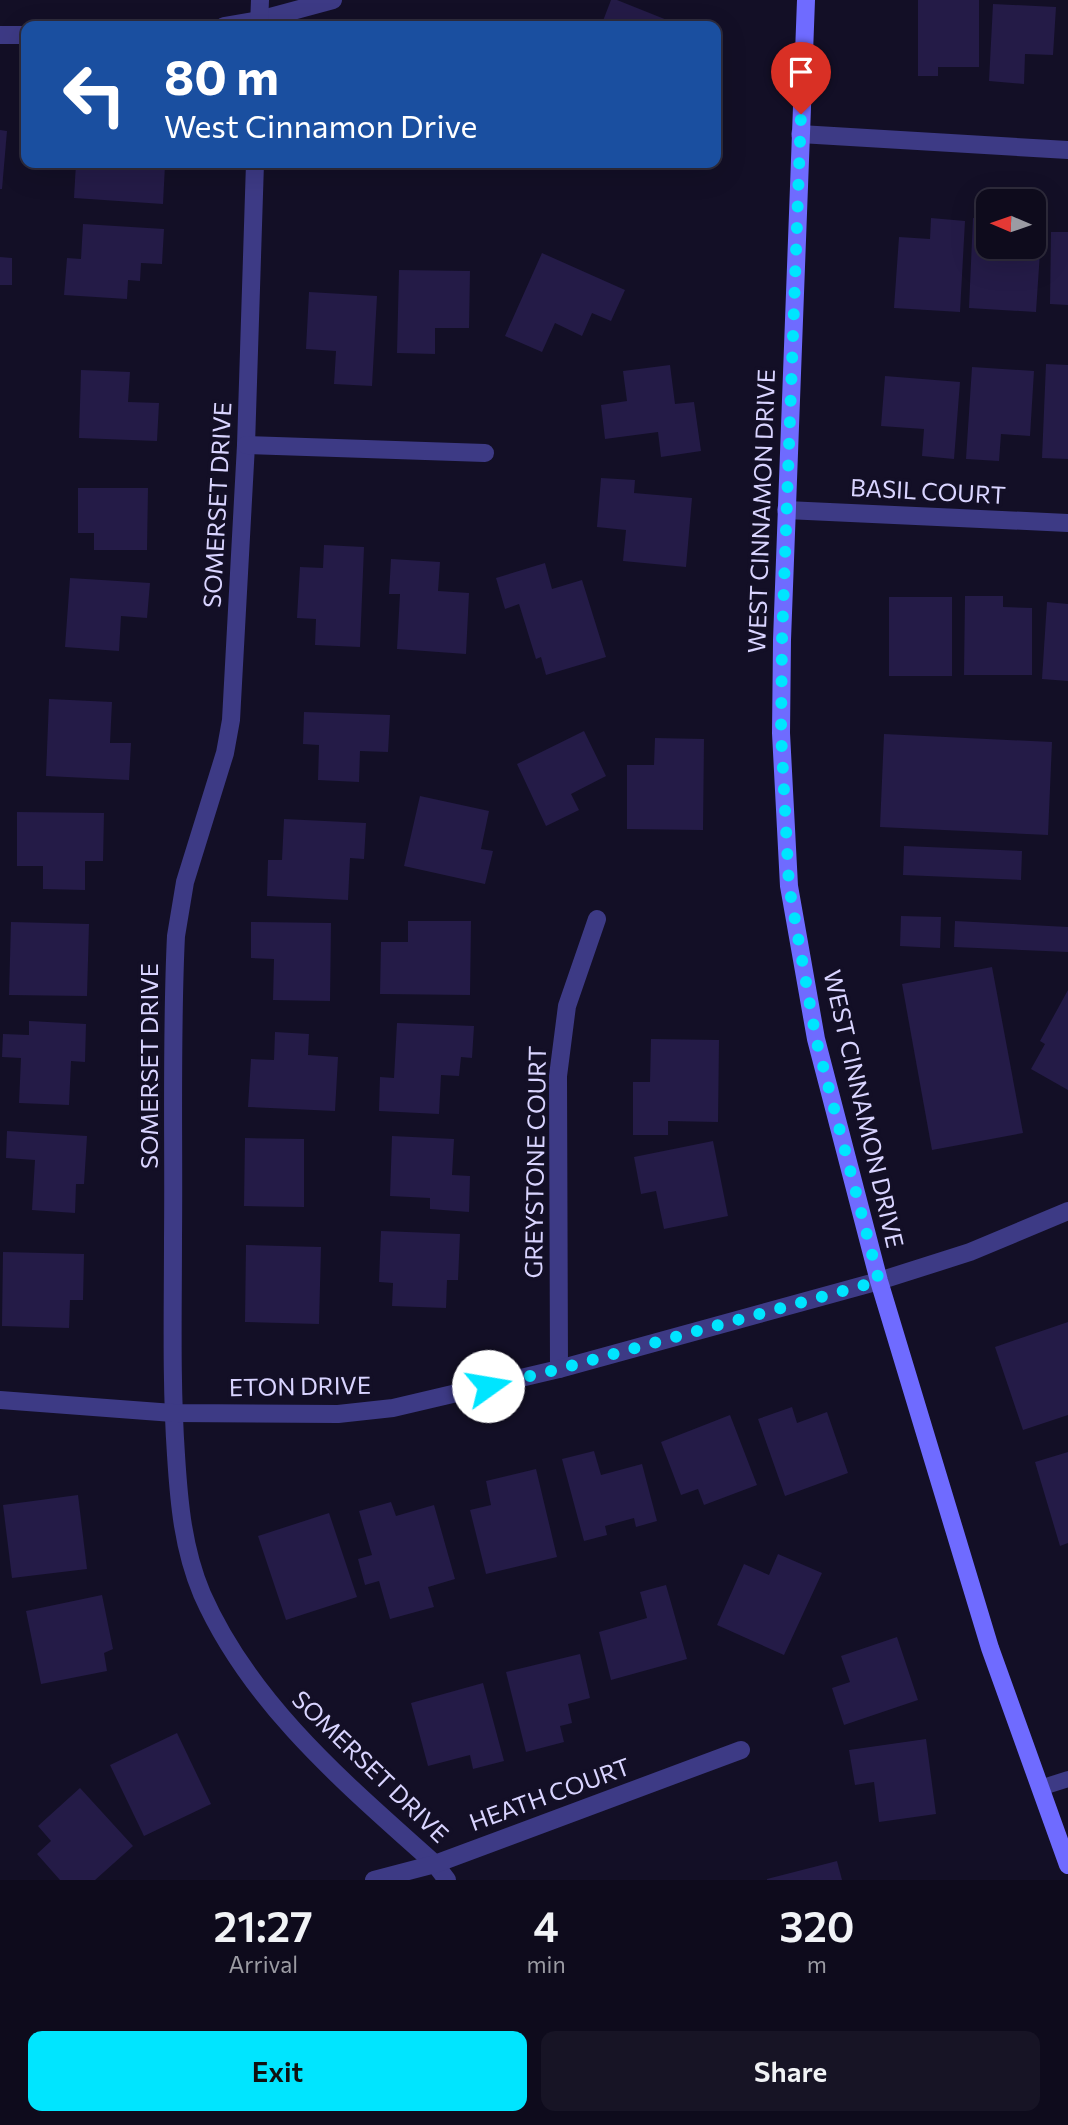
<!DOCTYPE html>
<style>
body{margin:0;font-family:Commissioner,sans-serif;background:#171425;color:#f1f3f6;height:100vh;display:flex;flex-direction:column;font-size:26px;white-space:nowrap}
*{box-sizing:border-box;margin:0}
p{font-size:23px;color:#9b9ba3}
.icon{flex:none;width:38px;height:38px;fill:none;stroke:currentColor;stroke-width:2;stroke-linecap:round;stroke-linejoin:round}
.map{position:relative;height:1880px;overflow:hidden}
.panel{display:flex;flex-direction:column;background:#0e0b1c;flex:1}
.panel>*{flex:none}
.top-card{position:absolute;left:21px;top:21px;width:700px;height:147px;border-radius:14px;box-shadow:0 7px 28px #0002,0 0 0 2px #2e2b3b;background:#1a4fa0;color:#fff;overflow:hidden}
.needle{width:46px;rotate:272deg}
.tools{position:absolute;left:976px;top:189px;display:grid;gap:14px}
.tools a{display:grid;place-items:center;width:70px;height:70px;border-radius:14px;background:#0e0b1c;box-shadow:0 7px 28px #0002,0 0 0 2px #2e2b3b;font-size:35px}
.pin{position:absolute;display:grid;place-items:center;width:60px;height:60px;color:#fff;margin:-72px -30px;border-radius:50% 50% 50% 0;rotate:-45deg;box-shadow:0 0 7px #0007}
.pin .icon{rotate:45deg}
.me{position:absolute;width:77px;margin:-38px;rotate:77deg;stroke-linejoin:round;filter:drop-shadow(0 0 5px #0008)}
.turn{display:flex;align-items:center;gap:24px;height:147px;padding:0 28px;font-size:32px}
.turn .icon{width:91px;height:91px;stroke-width:2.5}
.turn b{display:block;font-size:49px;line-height:60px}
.eta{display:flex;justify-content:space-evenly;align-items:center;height:119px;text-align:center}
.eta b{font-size:42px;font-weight:600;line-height:49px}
.button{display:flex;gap:14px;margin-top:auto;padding:14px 28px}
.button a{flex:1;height:80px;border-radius:14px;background:#00e5ff;color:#111;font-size:28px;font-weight:600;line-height:80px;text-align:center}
.button a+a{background:#171425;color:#f1f3f6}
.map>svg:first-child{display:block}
.building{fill:#241b47}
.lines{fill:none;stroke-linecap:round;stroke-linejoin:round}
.service{stroke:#3d3a85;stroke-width:16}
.minor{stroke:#3d3a85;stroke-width:18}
.secondary{stroke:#6f6bff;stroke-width:18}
.route{stroke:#00e5ff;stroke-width:12;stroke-dasharray:0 21.6}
.labels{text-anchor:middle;stroke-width:7;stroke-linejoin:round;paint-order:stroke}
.street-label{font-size:24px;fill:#d9d4ff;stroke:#130f26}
</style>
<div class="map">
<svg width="1068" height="1880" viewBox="0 0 1068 1880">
<rect width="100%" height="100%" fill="#130f26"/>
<g class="building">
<polygon points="611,0 617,0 682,26 601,26"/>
<polygon points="918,0 979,0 979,67 938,67 938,76 918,76"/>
<polygon points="993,4 1056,7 1053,55 1025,54 1024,84 989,81"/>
<polygon points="0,130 7,131 2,189 0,189"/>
<polygon points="76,163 165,165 163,204 74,198"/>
<polygon points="931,218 965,221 960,312 894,308 899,237 930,239"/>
<polygon points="973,218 989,219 989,247 1034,247 1034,236 1041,237 1036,312 969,308"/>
<polygon points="83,224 164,229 162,264 141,263 140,281 128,280 127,299 64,295 67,258 81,259"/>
<polygon points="1051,232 1068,232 1068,305 1050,304"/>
<polygon points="542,253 625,290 611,321 592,313 582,336 555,323 542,352 505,336"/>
<polygon points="0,257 12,258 12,285 0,285"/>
<polygon points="399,270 470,271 469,328 435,328 435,354 397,353"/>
<polygon points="309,292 377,296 372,386 334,384 336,351 306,349"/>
<polygon points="1046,364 1068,365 1068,459 1042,458"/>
<polygon points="670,365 675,404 694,402 701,451 661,457 658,432 605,439 601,405 627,401 623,371"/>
<polygon points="972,367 1034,371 1030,436 1001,434 999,461 966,459"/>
<polygon points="81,370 130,372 128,402 159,403 157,441 79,438"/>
<polygon points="885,376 960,382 954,459 922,456 924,429 881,426"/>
<polygon points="601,478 635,480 634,493 692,498 686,567 623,561 626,530 597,527"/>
<polygon points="78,488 148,488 147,550 94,550 94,533 78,533"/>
<polygon points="324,545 364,547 360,647 315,645 316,619 297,618 300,567 323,568"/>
<polygon points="391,559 440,562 438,591 469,593 466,654 397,649 400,594 389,594"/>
<polygon points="545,563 552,589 582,580 606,657 546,675 541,657 536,659 519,604 505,609 496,578"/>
<polygon points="70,578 150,583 147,618 121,616 119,651 65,647"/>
<polygon points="965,596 1003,596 1003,607 1032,608 1032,675 964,675"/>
<rect x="889" y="597" width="63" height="79"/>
<polygon points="1047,602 1068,604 1068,681 1042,679"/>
<polygon points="49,699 112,702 110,743 131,743 129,780 46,776"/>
<polygon points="304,712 390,715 388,752 360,751 359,782 318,780 319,745 303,744"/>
<polygon points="584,731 606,776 571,794 579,810 546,826 517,764"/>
<polygon points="884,734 1052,742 1048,835 880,827"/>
<polygon points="655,738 704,739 703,830 627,829 627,765 654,765"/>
<polygon points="420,796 489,811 481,849 493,851 485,884 404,866"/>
<polygon points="17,812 104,813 103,861 85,861 85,890 43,889 43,866 17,866"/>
<polygon points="284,819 366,823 364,859 350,858 348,900 267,896 268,860 282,860"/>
<polygon points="904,846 1022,851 1021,880 903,875"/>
<polygon points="901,916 941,917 940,948 900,946"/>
<polygon points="408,921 471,921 470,995 380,994 381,942 408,942"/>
<polygon points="955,921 1068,927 1068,952 954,947"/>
<polygon points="11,922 89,924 87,996 9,995"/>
<polygon points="251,922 331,923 330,1001 273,1000 274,959 251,958"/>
<polygon points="992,967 1023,1133 932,1150 902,984"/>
<polygon points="1068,990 1068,1090 1031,1069 1045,1044 1040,1041"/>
<polygon points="29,1021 86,1024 85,1062 71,1061 69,1105 19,1103 21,1058 2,1057 3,1034 29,1035"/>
<polygon points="397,1023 474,1026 472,1058 461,1057 459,1076 441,1075 439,1114 379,1111 380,1077 394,1078"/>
<polygon points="275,1032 309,1034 308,1055 338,1057 335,1111 248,1107 251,1059 274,1060"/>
<polygon points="651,1039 719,1040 718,1122 668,1121 668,1135 633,1135 633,1082 650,1082"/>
<polygon points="7,1131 87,1136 84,1184 76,1184 75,1213 32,1210 35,1160 6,1158"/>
<polygon points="392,1136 454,1139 452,1175 470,1176 469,1212 430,1209 430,1198 390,1196"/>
<polygon points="245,1138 304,1139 304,1207 244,1206"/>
<polygon points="713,1141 728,1216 664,1229 656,1191 641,1194 634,1157"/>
<polygon points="381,1231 460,1234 458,1280 447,1280 446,1308 392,1306 393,1283 379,1282"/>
<polygon points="246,1245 321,1247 319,1324 245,1322"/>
<polygon points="3,1252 84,1254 83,1300 70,1300 69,1328 2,1326"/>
<polygon points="1068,1322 1068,1415 1023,1430 995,1347"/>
<polygon points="792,1407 797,1423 827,1412 848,1473 785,1496 758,1419"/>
<polygon points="730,1415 757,1485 704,1505 698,1489 681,1495 661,1442"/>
<polygon points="594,1451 601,1475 642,1464 657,1521 636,1527 634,1518 605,1526 607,1535 584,1541 562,1459"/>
<polygon points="1068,1452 1068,1543 1060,1546 1035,1462"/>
<polygon points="536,1469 557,1557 486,1574 470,1510 491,1505 486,1481"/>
<polygon points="78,1495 87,1569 12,1578 3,1505"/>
<polygon points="391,1502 396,1516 434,1505 455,1579 428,1587 434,1607 390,1619 379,1581 365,1585 358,1559 372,1555 359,1511"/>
<polygon points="329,1513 357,1597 286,1620 258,1536"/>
<polygon points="778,1554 822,1573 784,1655 717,1625 744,1564 769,1575"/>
<polygon points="666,1585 687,1659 611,1680 599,1632 647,1618 640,1592"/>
<polygon points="102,1595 113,1649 104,1653 107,1671 41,1684 26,1611"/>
<polygon points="897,1637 918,1700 844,1725 832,1688 850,1682 841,1656"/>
<polygon points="580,1654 590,1698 568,1704 572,1723 560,1726 564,1742 526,1752 506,1672"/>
<polygon points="483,1683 504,1761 473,1769 470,1755 428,1766 411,1703"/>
<polygon points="177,1733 211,1804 144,1836 110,1765"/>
<polygon points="926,1739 936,1814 879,1822 874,1782 855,1785 849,1750"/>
<polygon points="80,1788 133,1846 95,1880 60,1880 37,1854 51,1841 38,1826"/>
<polygon points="837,1861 842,1880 767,1880 767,1879"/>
</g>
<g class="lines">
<polyline class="service" points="1040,1788 1068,1779"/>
<g class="minor">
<polyline points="224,26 259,20 333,0"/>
<polyline points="259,26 260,0"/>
<polyline points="0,35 26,35"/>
<polyline points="800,134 1068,150"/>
<path d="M 255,163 L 246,445 L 231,720 L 225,753 L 185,882 L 176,936 C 171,1036 174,1138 173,1238 C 173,1310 171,1382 176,1455 C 179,1503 183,1549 202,1594 C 251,1705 346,1784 435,1864 L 447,1880"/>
<polyline points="246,445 485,453"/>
<polyline points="786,510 1068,523"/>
<polyline points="559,1369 558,1076 567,1006 597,919"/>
<polyline points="0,1400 173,1413 338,1414 393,1408 559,1369 879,1281 970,1252 1068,1211"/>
<polyline points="374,1880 435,1864 741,1750"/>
</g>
<polyline class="secondary" points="806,0 782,640 781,733 789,886 816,1039 879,1281 990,1648 1068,1865"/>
</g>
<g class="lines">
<polyline class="route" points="488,1386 559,1369 879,1281 816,1039 789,886 781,733 782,640 801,114"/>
</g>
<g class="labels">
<g class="street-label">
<text transform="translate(928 492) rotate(3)" y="8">BASIL COURT</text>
<text transform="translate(218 505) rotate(-87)" y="8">SOMERSET DRIVE</text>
<text transform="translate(762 511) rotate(-88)" y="8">WEST CINNAMON DRIVE</text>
<text transform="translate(150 1066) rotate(-90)" y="8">SOMERSET DRIVE</text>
<text transform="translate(863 1109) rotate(77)" y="8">WEST CINNAMON DRIVE</text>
<text transform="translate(536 1162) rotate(-89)" y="8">GREYSTONE COURT</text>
<text transform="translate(300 1387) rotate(-1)" y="8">ETON DRIVE</text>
<text transform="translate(370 1767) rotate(44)" y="8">SOMERSET DRIVE</text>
<text transform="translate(550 1795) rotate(-20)" y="8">HEATH COURT</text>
</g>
</g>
</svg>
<div class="tools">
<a><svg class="needle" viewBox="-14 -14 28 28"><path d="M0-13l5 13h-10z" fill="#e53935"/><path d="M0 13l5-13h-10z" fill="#9b9ba3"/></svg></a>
</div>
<div class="pin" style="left:801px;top:114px;background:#d93025"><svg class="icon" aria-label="arrive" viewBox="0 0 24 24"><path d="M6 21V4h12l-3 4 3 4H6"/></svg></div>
<svg class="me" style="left:488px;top:1386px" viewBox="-20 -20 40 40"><circle r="19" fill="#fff"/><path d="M0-13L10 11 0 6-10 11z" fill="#00e5ff"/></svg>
<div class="top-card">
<div class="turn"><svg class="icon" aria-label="left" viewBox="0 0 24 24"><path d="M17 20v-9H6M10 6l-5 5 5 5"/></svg><div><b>80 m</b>West Cinnamon Drive</div></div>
</div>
</div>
<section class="panel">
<div class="eta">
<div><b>21:27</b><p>Arrival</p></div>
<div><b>4</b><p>min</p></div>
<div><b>320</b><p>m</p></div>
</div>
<div class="button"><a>Exit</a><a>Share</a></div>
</section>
